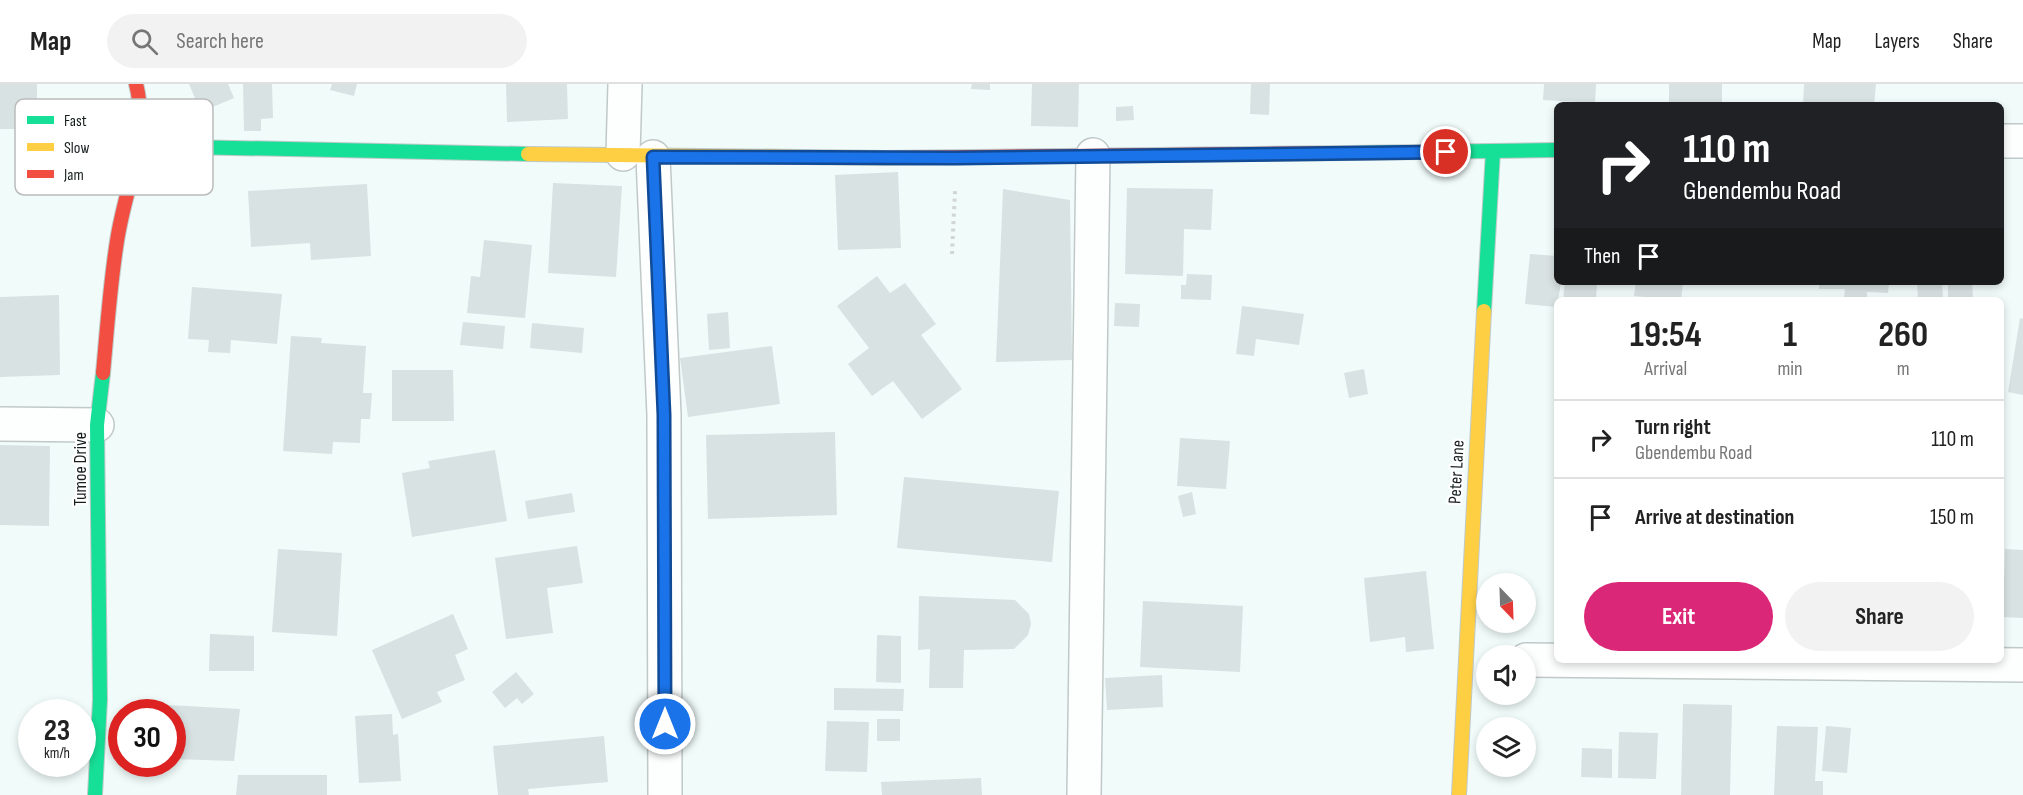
<!DOCTYPE html>
<style>
body{margin:0;font-family:"Sofia Sans Condensed",sans-serif;background:#f2f2f2;color:#222;height:100vh;display:flex;flex-direction:column;font-size:22px;white-space:nowrap}
*{box-sizing:border-box;margin:0}
p{font-size:20px;color:#767676}
.icon{flex:none;width:33px;height:33px;fill:none;stroke:currentColor;stroke-width:2;stroke-linecap:round;stroke-linejoin:round}
.map{position:relative;flex:1;overflow:hidden}
.side{position:absolute;left:1554px;top:213px;width:450px;height:366px;display:flex;flex-direction:column;background:#fff;border-radius:9px;box-shadow:0 3px 9px #0003}
.side>*{flex:none}
.banner{position:absolute;left:1554px;top:18px;width:450px;height:183px;border-radius:9px;box-shadow:0 3px 9px #0003;background:#202124;color:#fff;overflow:hidden}
.needle{width:39px;rotate:157deg}
.controls{position:absolute;left:1476px;top:489px;display:grid;gap:12px}
.controls a{display:grid;place-items:center;width:60px;height:60px;border-radius:50%;background:#fff;box-shadow:0 3px 9px #0003;font-size:30px}
.speed{position:absolute;left:18px;top:615px;display:flex;gap:12px;font-size:30px;font-weight:700;text-align:center}
.speed>*{display:grid;place-content:center;width:78px;height:78px;border-radius:50%;background:#fff;box-shadow:0 3px 9px #0003;line-height:1}
.speed small{font-size:15px;font-weight:400}
.speed .limit{border:9px solid #d22;background:#fff;color:#111}
.pin{position:absolute;display:grid;place-items:center;width:51px;height:51px;color:#fff;margin:-26px;border:3px solid #fff;border-radius:50%;box-shadow:0 2px 6px #0007}
.me{position:absolute;width:66px;margin:-33px;rotate:0deg;stroke-linejoin:round;filter:drop-shadow(0 0 4px #0008)}
.turn{display:flex;align-items:center;gap:21px;height:126px;padding:0 30px;font-size:27px}
.turn .icon{width:78px;height:78px;stroke-width:2.5}
.turn b{display:block;font-size:42px;line-height:51px}
.then{display:flex;align-items:center;height:57px;padding:0 30px;background:#0003;gap:12px;font-size:22px}
.eta{display:flex;justify-content:space-evenly;align-items:center;height:102px;text-align:center}
.eta b{font-size:36px;font-weight:700;line-height:42px}
.cta{display:flex;gap:12px;margin-top:auto;padding:12px 30px}
.cta a{flex:1;height:69px;border-radius:36px;background:#db2777;color:#fff;font-size:24px;font-weight:700;line-height:69px;text-align:center}
.cta a+a{background:#f2f2f2;color:#222}
ul{padding:0;list-style:none}
li{display:flex;align-items:center;gap:18px;height:78px;padding:0 30px;border-top:2px solid #e0e0e0}
li div{flex:1}
li b{display:block;font-size:22px}
li em{font-style:normal}
header{display:flex;align-items:center;gap:36px;box-sizing:border-box;height:84px;padding:0 30px;background:#fff;border-bottom:2px solid #e0e0e0}
header strong{font-size:28px}
nav{display:flex;gap:33px;margin-inline-start:auto;font-size:21px}
.search{width:420px;height:54px;background:#f2f2f2;display:flex;align-items:center;gap:15px;box-sizing:border-box;padding:0 21px;border-radius:33px;color:#767676;font-size:22px}
.map>svg:first-child{display:block}
.building{fill:#d9e2e2}
.lines{fill:none;stroke-linecap:round;stroke-linejoin:round}
.street-casing{stroke:#c0c9c8;stroke-width:36}
.fast-casing{stroke:#c0c9c8;stroke-width:16}
.slow-casing{stroke:#c0c9c8;stroke-width:16}
.jam-casing{stroke:#c0c9c8;stroke-width:16}
.path{stroke:#d1d5d5;stroke-width:4;stroke-dasharray:3 4.5;stroke-linecap:butt}
.street{stroke:#fdfefe;stroke-width:33}
.fast{stroke:#16e098;stroke-width:14}
.slow{stroke:#ffcf43;stroke-width:14}
.jam{stroke:#f24e42;stroke-width:14}
.route-casing{stroke:#114b97;stroke-width:15}
.route{stroke:#1a73e8;stroke-width:10}
.labels{text-anchor:middle;stroke-width:4.5;stroke-linejoin:round;paint-order:stroke}
.street-label{font-size:18px;fill:#151e1d;stroke:#fff}
.key{fill:#fff;stroke:#b9bcbb;stroke-width:1.5}
.key-label{font-size:16px;fill:#151e1d}
</style>
<header>
<strong>Map</strong>
<div class="search"><svg class="icon" aria-label="search" viewBox="0 0 24 24"><circle cx="10" cy="10" r="6"/><path d="M15 15l6 6"/></svg>Search here</div>
<nav><a>Map</a><a>Layers</a><a>Share</a></nav>
</header>
<div class="map">
<svg width="2023" height="711" viewBox="0 0 2023 711">
<rect width="100%" height="100%" fill="#f0fbfa"/>
<g class="building">
<rect x="0" y="0" width="37" height="45"/>
<polygon points="189,0 228,0 234,14 201,28"/>
<polygon points="243,0 272,0 273,34 261,35 261,47 244,47"/>
<polygon points="332,0 357,0 354,12 330,6"/>
<polygon points="506,0 567,0 568,35 507,38"/>
<polygon points="972,0 990,0 990,6 971,5"/>
<polygon points="1032,0 1079,0 1078,43 1031,42"/>
<polygon points="1251,0 1270,0 1269,31 1250,30"/>
<polygon points="1544,0 1596,0 1595,19 1543,16"/>
<rect x="1669" y="0" width="53" height="21"/>
<polygon points="1804,0 1876,0 1874,21 1803,21"/>
<polygon points="1133,22 1134,36 1116,37 1116,23"/>
<polygon points="898,88 901,164 838,166 835,91"/>
<polygon points="553,99 622,102 616,193 548,189"/>
<polygon points="367,100 371,172 311,176 310,159 251,163 248,107"/>
<polygon points="1127,104 1213,105 1211,146 1184,145 1183,192 1125,190"/>
<polygon points="1003,105 1070,116 1072,276 996,278"/>
<polygon points="484,156 532,161 525,234 467,229 471,192 480,193"/>
<polygon points="1530,170 1557,172 1557,198 1561,198 1557,223 1525,220"/>
<polygon points="1187,190 1212,191 1211,216 1181,215 1181,201 1186,201"/>
<polygon points="877,192 890,209 905,199 936,240 921,251 962,305 922,335 893,297 872,312 848,280 869,264 837,222"/>
<polygon points="1565,198 1597,198 1596,216 1563,216"/>
<polygon points="1636,198 1683,198 1681,216 1634,212"/>
<polygon points="1819,198 1889,198 1888,209 1867,208 1867,214 1844,214 1845,205 1819,205"/>
<polygon points="1917,198 1942,198 1943,216 1918,216"/>
<polygon points="1948,198 1972,198 1973,216 1948,216"/>
<polygon points="192,203 282,210 277,260 231,256 230,269 208,268 209,256 188,255"/>
<polygon points="59,211 60,291 0,293 0,213"/>
<polygon points="1115,219 1140,220 1139,243 1114,242"/>
<polygon points="1242,222 1304,230 1299,261 1256,255 1254,272 1236,270"/>
<polygon points="728,228 730,264 709,266 707,230"/>
<polygon points="2020,234 2023,235 2023,311 2008,308"/>
<polygon points="463,238 505,242 503,265 460,261"/>
<polygon points="532,239 584,244 582,269 530,264"/>
<polygon points="291,252 322,254 321,259 366,262 363,309 372,309 370,335 361,335 360,359 333,358 332,370 283,367"/>
<polygon points="772,262 780,320 688,333 680,274"/>
<polygon points="1364,285 1368,310 1349,314 1344,289"/>
<polygon points="392,286 453,286 454,337 392,337"/>
<polygon points="835,348 837,431 708,435 706,351"/>
<polygon points="1180,354 1230,357 1226,405 1177,402"/>
<polygon points="0,361 50,362 49,442 0,441"/>
<polygon points="495,366 507,437 412,453 402,389 430,384 428,377"/>
<polygon points="904,393 1059,407 1052,478 897,464"/>
<polygon points="1192,408 1196,430 1183,433 1178,412"/>
<polygon points="572,409 575,428 528,435 525,417"/>
<polygon points="577,462 583,499 547,504 553,549 506,555 495,474"/>
<polygon points="278,465 342,469 337,552 272,548"/>
<polygon points="2005,465 2023,466 2023,534 2003,533"/>
<polygon points="1426,487 1434,565 1406,568 1405,553 1370,558 1364,494"/>
<polygon points="919,512 1015,516 1029,530 1031,540 1028,551 1014,565 964,566 963,604 929,604 930,565 918,566"/>
<polygon points="1143,517 1243,522 1240,588 1140,583"/>
<polygon points="453,530 468,565 455,571 465,596 437,608 442,618 402,635 372,566"/>
<polygon points="210,550 254,552 254,587 209,587"/>
<polygon points="877,551 901,552 901,599 876,598"/>
<polygon points="516,588 534,610 522,620 517,614 505,624 492,608"/>
<polygon points="1162,591 1163,623 1107,626 1105,594"/>
<polygon points="834,604 904,605 903,627 834,626"/>
<polygon points="133,619 240,625 234,677 172,675 172,628 132,628"/>
<polygon points="1683,620 1732,621 1730,711 1681,711"/>
<polygon points="392,630 393,651 398,650 401,697 359,699 355,632"/>
<rect x="877" y="635" width="23" height="22"/>
<polygon points="827,637 869,638 867,688 825,687"/>
<polygon points="1777,642 1818,643 1815,697 1823,697 1823,711 1774,711"/>
<polygon points="1826,642 1851,644 1847,689 1822,687"/>
<polygon points="1619,648 1658,649 1656,695 1618,694"/>
<polygon points="604,652 608,698 528,705 529,711 498,711 493,662"/>
<polygon points="1582,664 1612,665 1612,694 1581,693"/>
<polygon points="238,691 327,691 327,711 236,711"/>
<polygon points="981,694 982,711 882,711 881,698"/>
</g>
<g class="lines">
<defs>
<g id="street">
<polyline points="2001,57 2023,57"/>
<polyline points="623,70 625,0"/>
<polyline points="653,73 664,331 665,711"/>
<polyline points="0,340 97,341"/>
<polyline points="1526,576 2023,581"/>
<polyline points="1084,711 1093,71"/>
</g>
<g id="fast">
<polyline points="140,62 528,70"/>
<polyline points="1350,69 1557,66"/>
<polyline points="1484,227 1493,67"/>
<polyline points="95,711 100,616 97,341 103,289"/>
</g>
<g id="slow">
<polyline points="528,70 886,74"/>
<polyline points="1459,711 1484,227"/>
</g>
<g id="jam">
<polyline points="886,74 1350,69"/>
<path d="M 103,289 C 107,246 110,201 117,157 C 125,103 150,55 136,0"/>
</g>
</defs>
<use href="#street" class="street-casing"/>
<use href="#fast" class="fast-casing"/>
<use href="#slow" class="slow-casing"/>
<use href="#jam" class="jam-casing"/>
<polyline class="path" points="952,170 955,107"/>
<use href="#street" class="street"/>
<use href="#fast" class="fast"/>
<use href="#slow" class="slow"/>
<use href="#jam" class="jam"/>
</g>
<g class="lines">
<defs>
<polyline id="route" points="665,640 664,331 653,73 956,74 1446,68"/>
</defs>
<use href="#route" class="route-casing"/>
<use href="#route" class="route"/>
</g>
<g class="labels">
<g class="street-label">
<text transform="translate(80 385) rotate(-90)" y="6">Tumoe Drive</text>
<text transform="translate(1456 388) rotate(-87)" y="6">Peter Lane</text>
</g>
</g>
<rect x="15" y="15" width="198" height="96" rx="9" class="key"/>
<rect x="27" y="32" width="27" height="8" fill="#16e098"/>
<rect x="27" y="59" width="27" height="8" fill="#ffcf43"/>
<rect x="27" y="86" width="27" height="8" fill="#f24e42"/>
<g class="key-label">
<text x="64" y="42">Fast</text>
<text x="64" y="69">Slow</text>
<text x="64" y="96">Jam</text>
</g>
</svg>
<div class="controls">
<a><svg class="needle" viewBox="-14 -14 28 28"><path d="M0-13l5 13h-10z" fill="#e53935"/><path d="M0 13l5-13h-10z" fill="#767676"/></svg></a>
<a><svg class="icon" aria-label="sound" viewBox="0 0 24 24"><path d="M4 9h4l5-4v14l-5-4H4zM17 9q2 3 0 6"/></svg></a>
<a><svg class="icon" aria-label="layers" viewBox="0 0 24 24"><path d="M12 4l9 5-9 5-9-5zM3 14l9 5 9-5"/></svg></a>
</div>
<div class="speed"><div>23<small>km/h</small></div><div class="limit">30</div></div>
<div class="pin" style="left:1446px;top:68px;background:#d93025"><svg class="icon" aria-label="arrive" viewBox="0 0 24 24"><path d="M6 21V4h12l-3 4 3 4H6"/></svg></div>
<svg class="me" style="left:665px;top:640px" viewBox="-20 -20 40 40"><circle r="17" fill="#1a73e8" stroke="#fff" stroke-width="3"/><path d="M0-11L8 9 0 5-8 9z" fill="#fff"/></svg>
<div class="banner">
<div class="turn"><svg class="icon" aria-label="right" viewBox="0 0 24 24"><path d="M7 20v-9h11M14 6l5 5-5 5"/></svg><div><b>110 m</b>Gbendembu Road</div></div>
<div class="then">Then<svg class="icon" aria-label="arrive" viewBox="0 0 24 24"><path d="M6 21V4h12l-3 4 3 4H6"/></svg></div>
</div>
<section class="side">
<div class="eta">
<div><b>19:54</b><p>Arrival</p></div>
<div><b>1</b><p>min</p></div>
<div><b>260</b><p>m</p></div>
</div>
<ul>
<li><svg class="icon" aria-label="right" viewBox="0 0 24 24"><path d="M7 20v-9h11M14 6l5 5-5 5"/></svg><div><b>Turn right</b><p>Gbendembu Road</p></div><em>110 m</em></li>
<li><svg class="icon" aria-label="arrive" viewBox="0 0 24 24"><path d="M6 21V4h12l-3 4 3 4H6"/></svg><div><b>Arrive at destination</b></div><em>150 m</em></li>
</ul>
<div class="cta"><a>Exit</a><a>Share</a></div>
</section>
</div>
